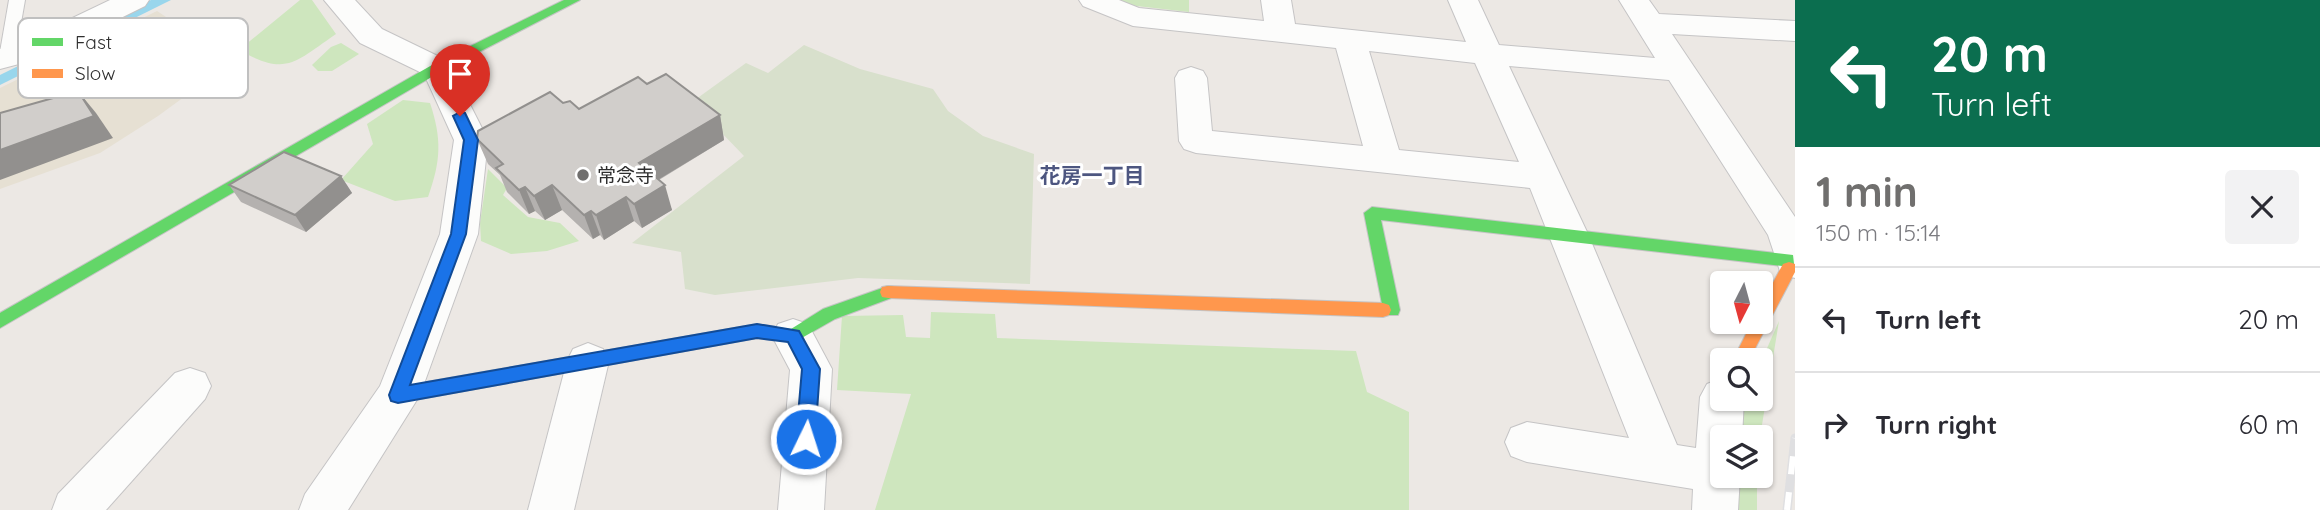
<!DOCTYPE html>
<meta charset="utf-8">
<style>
body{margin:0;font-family:Quicksand,"Noto Sans JP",sans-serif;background:#f2f2f3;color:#2b2b33;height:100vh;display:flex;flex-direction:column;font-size:26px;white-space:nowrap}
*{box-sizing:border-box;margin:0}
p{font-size:23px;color:#7c7c81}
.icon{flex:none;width:38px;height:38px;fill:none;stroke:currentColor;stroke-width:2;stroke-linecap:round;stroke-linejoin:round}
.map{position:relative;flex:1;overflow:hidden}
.sheet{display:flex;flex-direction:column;background:#fff;width:525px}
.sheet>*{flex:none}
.hud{background:#0b6e4f;color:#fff;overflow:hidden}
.needle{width:46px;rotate:186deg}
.fabs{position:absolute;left:1710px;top:271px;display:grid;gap:14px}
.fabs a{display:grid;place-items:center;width:63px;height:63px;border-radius:7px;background:#fff;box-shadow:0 2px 5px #0004;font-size:35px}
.pin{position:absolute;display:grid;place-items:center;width:60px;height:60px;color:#fff;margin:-72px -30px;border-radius:50% 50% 50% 0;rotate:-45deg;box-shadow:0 0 7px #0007}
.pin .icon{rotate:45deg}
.me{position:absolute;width:77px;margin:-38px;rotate:4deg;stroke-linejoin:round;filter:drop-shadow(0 0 5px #0008)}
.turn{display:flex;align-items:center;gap:24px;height:147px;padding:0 21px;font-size:32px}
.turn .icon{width:91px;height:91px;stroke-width:2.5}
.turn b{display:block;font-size:49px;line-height:60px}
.round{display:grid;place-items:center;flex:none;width:74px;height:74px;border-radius:7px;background:#f2f2f3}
.headline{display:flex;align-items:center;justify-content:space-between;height:119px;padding:0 21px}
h1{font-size:42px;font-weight:800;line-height:52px;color:#706f6e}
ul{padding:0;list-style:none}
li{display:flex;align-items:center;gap:21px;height:105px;padding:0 21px;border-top:2px solid #e1e1e2}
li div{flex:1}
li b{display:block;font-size:26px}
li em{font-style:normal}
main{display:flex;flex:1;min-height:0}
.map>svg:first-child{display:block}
.education{fill:#e6e0d3}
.green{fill:#cee6be}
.cemetery{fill:#d8e0cc}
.water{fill:#99d6ec}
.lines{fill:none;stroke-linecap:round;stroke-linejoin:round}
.lane-casing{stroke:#c5c4c5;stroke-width:2}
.street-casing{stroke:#c5c4c5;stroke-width:2}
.fast-casing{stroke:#c5c4c5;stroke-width:2}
.slow-casing{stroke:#c5c4c5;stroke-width:2}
.lane{fill:#fcfcfb;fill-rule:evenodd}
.street{fill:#fcfcfb;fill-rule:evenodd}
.fast{fill:#63d668;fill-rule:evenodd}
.slow{fill:#ff974d;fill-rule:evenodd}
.rail-casing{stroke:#dfdfe1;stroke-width:9}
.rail{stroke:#fff;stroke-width:6;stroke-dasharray:18;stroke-linecap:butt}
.wall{fill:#b4b1af}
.shaded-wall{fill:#92908e}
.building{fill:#d1cecb;stroke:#92908e;stroke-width:2}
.route{fill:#1a73e8;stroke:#114b97;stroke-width:2}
.poi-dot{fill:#706f6e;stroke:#fff;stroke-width:2.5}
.labels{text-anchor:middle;stroke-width:6;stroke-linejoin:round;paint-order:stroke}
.poi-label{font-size:19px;fill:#2e2e2e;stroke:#fff;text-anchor:start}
.neighbourhood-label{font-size:21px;font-weight:bold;fill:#4d5680;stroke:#fff}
.key{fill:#fff;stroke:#c0c0c0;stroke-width:2}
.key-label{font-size:19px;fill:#2e2e2e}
</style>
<main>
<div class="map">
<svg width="1795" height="510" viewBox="0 0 1795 510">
<rect width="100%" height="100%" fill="#ece8e4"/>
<polygon class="education" points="157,11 226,57 195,89 158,116 100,153 0,189 0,88"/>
<g class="green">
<path d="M 300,0 L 312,0 L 336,34 C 295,62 287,77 239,50 Z"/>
<polygon points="1118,0 1189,0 1189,12 1128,5"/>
<polygon points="341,43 359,54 332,71 318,71 312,65 331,47"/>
<path d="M 403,100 L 430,103 C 442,139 441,161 428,197 L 395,201 L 341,180 L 373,144 L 367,124 Z"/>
<polygon points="488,169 507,188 503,195 528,217 560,223 579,241 547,251 511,254 481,241 480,223"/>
<polygon points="931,312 995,314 997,338 1356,351 1367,392 1409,412 1409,510 875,510 911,394 837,390 842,316 903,315 906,337 930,338"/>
<polygon points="1779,321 1760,437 1740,438 1744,399 1760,399 1761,362"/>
<polygon points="1738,476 1757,476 1757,510 1735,510"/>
</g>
<polygon class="cemetery" points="804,45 860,69 933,89 948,111 983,136 1034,154 1030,284 858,278 715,295 685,289 681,252 632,243 744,156 692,102 746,63 768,73"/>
<polygon class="water" points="151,0 171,0 0,85 0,75"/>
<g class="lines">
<defs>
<polygon id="lane" points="9,0 25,0 15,57 7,62 1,61 0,52"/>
<g id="street">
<polygon points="110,0 149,0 145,6 38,59 0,69 0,49 16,45"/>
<polygon points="324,0 355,0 382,29 448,61 488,140 478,234 420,395 348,510 299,510 305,494 380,386 440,234 454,140 424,74 360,43"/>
<path d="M 1079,0 L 1119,0 L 1139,8 L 1264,21 L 1261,0 L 1291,0 L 1295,24 L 1466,42 L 1448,0 L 1478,0 L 1499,45 L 1655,58 L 1619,0 L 1649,0 L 1659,14 L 1795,21 L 1795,41 L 1672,34 L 1795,217 L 1795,278 L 1781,274 L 1768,235 L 1669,80 L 1509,66 L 1588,234 L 1677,445 L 1696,448 L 1700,397 L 1707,384 L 1722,378 L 1722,399 L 1744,399 L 1742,438 L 1722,438 L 1722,476 L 1740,476 L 1738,510 L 1692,510 L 1693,489 L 1527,462 L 1511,456 L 1505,442 L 1511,428 L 1527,422 L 1629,438 L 1530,188 L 1196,153 L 1184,149 L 1179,141 L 1175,78 L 1179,71 L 1191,67 L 1203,71 L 1207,78 L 1212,131 L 1363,146 L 1336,48 L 1133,26 L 1083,6 ZM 1369,51 L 1475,63 L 1519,162 L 1399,150 Z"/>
<polygon points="793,319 808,324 832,369 824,510 778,510 790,370 772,336 778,324"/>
<polygon points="588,343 603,349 609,361 574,510 528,510 567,361 573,349"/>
<polygon points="190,368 205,373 211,386 205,399 106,510 52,510 58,494 175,373"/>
</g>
<g id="fast">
<polygon points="564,0 580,0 442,71 0,328 0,313 432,65"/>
<polygon points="1372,207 1793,255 1795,272 1789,274 1783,272 1782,266 1381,220 1400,310 1398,315 1377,315 1375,310 1377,305 1382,304 1364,213"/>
<polygon points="888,286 894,287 896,292 894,297 835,319 793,343 757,338 398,403 392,400 389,395 392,390 398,387 757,324 791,329 823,309"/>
</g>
<g id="slow">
<polygon points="1789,262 1795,264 1795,272 1749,360 1733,360 1752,322 1760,322 1760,307 1783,264"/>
<polygon points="888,286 1383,303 1389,305 1391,310 1389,315 1383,317 888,298 882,297 880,292 882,287"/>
</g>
</defs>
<use href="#lane" class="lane-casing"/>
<use href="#street" class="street-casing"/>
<use href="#fast" class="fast-casing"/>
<use href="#slow" class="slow-casing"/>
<use href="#lane" class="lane"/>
<use href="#street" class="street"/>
<use href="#fast" class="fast"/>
<use href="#slow" class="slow"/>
<defs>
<polyline id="rail" points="1787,510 1795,438"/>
</defs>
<use href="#rail" class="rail-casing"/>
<use href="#rail" class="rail"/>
</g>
<g class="wall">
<polygon points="647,84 720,115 724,140 659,180 672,210 642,228 634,221 604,240 600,235 593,239 562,210 545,220 535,211 529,214 507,192 500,175 488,164 477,139 563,103 579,109"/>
<polygon points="341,176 352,193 306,232 241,202 229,185"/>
</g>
<g class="shaded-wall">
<polygon points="78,91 96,113 113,138 0,180 0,150"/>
<polygon points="720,115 724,140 646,187 639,163"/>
<polygon points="341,176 352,193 306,232 295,215"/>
<polygon points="552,185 562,210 545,220 534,196"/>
<polygon points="665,185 672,210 642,228 634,204"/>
<polygon points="525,187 535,211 529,214 519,190"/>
<polygon points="626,197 634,221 604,240 596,215"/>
<polygon points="591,211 600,235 593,239 584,215"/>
</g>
<g class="building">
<polygon points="666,74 720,115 639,163 665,185 634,204 626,197 596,215 591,211 584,215 552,185 534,196 525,187 519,190 496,168 503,164 477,139 478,131 550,92 563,103 570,101 579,109 638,77 647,84"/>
<polygon points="78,91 94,116 0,150 0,113"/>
<polygon points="284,152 341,176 295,215 229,185"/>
</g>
<polygon class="route" points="460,112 465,113 478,140 466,234 410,385 757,324 799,331 820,369 815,439 812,445 806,448 799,445 796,439 802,369 788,342 757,338 398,403 391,401 389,395 451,234 464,140 453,116"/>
<circle class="poi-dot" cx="583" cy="175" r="7"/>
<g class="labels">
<g class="poi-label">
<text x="597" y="182">常念寺</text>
</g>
<g class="neighbourhood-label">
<text x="1092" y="183">花房一丁目</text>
</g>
</g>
<rect x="18" y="18" width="230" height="80" rx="10" class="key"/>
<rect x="32" y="38" width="31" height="8" fill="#63d668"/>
<rect x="32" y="69" width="31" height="9" fill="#ff974d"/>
<g class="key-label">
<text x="75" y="49">Fast</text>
<text x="75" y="80">Slow</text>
</g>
</svg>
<div class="fabs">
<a><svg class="needle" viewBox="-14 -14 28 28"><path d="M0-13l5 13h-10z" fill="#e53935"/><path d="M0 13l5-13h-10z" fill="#7c7c81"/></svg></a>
<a><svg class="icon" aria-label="search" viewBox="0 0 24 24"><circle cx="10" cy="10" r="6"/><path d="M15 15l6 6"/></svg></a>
<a><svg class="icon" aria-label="layers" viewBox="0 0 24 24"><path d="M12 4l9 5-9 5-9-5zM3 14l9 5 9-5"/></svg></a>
</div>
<div class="pin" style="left:460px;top:116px;background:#d93025"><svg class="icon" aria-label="arrive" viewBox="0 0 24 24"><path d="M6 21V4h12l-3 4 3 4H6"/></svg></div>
<svg class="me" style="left:806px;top:439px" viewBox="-20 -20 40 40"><circle r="17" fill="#1a73e8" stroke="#fff" stroke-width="3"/><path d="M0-11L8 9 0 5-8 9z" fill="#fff"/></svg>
</div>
<section class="sheet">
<div class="hud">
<div class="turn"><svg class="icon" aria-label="left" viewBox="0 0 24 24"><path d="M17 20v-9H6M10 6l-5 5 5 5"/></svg><div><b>20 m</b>Turn left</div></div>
</div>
<div class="headline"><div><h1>1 min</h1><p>150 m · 15:14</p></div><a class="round"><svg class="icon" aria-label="close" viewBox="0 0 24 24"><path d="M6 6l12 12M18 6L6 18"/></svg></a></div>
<ul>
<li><svg class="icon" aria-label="left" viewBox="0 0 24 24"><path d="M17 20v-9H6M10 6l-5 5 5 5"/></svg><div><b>Turn left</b></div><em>20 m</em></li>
<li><svg class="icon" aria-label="right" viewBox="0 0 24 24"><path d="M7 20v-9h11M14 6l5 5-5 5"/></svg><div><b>Turn right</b></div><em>60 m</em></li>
</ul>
</section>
</main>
